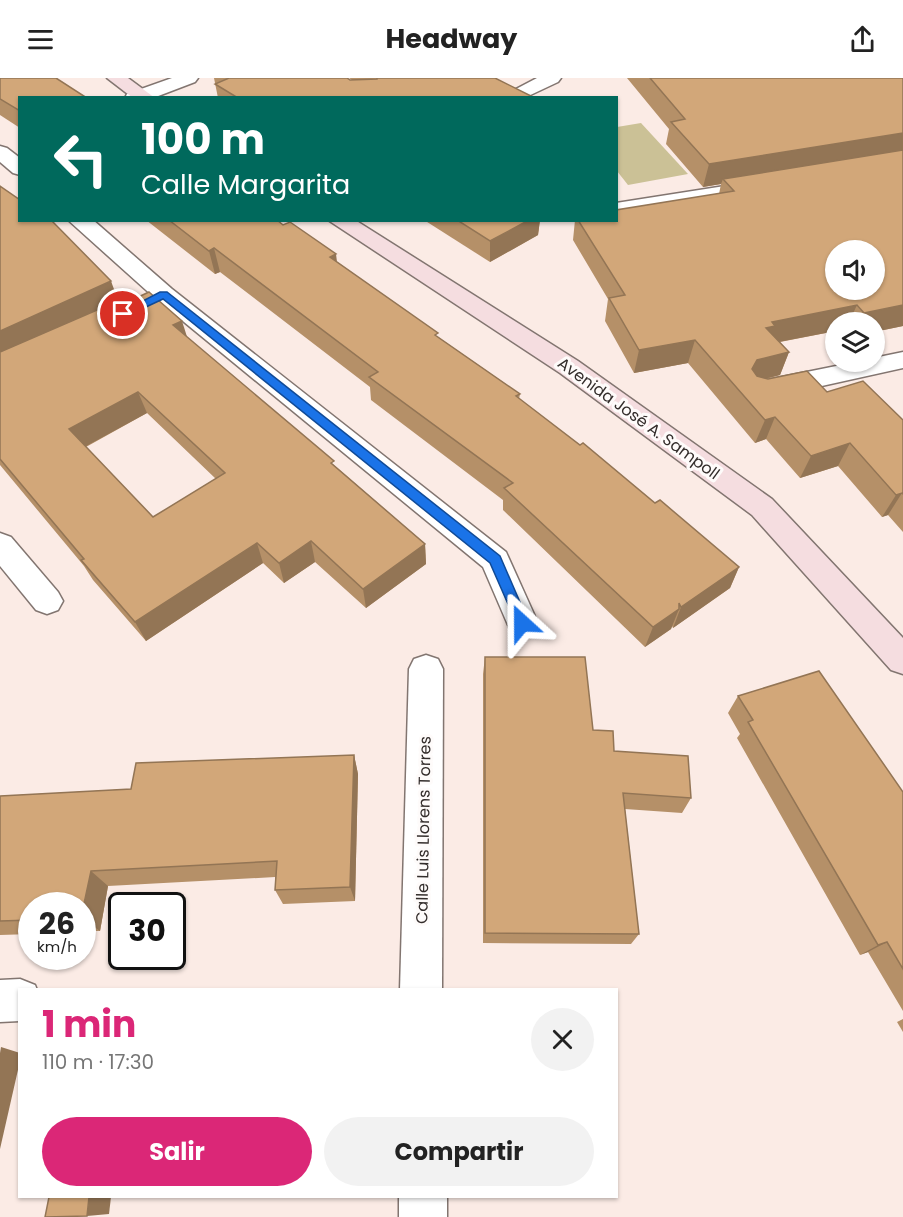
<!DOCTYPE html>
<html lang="es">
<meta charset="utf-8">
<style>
body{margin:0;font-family:Poppins,sans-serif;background:#f2f2f2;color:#222;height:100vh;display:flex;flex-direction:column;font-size:22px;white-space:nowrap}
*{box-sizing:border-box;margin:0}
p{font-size:20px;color:#767676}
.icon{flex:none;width:33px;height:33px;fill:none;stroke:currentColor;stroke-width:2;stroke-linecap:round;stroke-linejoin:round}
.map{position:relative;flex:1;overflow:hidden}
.details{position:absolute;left:18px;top:910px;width:600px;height:210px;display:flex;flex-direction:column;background:#fff;border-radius:0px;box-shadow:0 2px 4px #0004}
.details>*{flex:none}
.banner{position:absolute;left:18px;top:18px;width:600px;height:126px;border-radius:0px;box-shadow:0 2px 4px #0004;background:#00695c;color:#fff;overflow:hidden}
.controls{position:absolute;left:825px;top:162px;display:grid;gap:12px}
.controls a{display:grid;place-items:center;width:60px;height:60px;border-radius:50%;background:#fff;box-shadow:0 2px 4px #0004;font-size:30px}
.speed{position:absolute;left:18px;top:814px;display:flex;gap:12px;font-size:30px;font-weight:700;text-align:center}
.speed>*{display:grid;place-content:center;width:78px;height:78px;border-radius:50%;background:#fff;box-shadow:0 2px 4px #0004;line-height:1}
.speed small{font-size:15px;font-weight:400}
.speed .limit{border:3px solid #111;border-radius:9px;background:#fff;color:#111}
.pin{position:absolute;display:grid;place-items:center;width:51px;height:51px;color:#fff;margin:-26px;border:3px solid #fff;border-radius:50%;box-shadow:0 2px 6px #0007}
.me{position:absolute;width:66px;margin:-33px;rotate:336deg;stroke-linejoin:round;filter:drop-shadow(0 0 4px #0008)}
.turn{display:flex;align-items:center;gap:21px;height:126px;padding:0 24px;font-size:27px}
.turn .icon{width:78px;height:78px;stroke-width:2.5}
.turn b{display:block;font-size:42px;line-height:51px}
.round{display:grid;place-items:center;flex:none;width:63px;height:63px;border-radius:32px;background:#f2f2f2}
.headline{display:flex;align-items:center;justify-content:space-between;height:102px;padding:0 24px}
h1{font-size:36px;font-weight:700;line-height:45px;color:#db2777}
.button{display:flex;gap:12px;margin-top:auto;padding:12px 24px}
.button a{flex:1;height:69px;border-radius:36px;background:#db2777;color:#fff;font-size:24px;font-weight:700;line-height:69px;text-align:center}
.button a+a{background:#f2f2f2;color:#222}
header{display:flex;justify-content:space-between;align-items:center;height:78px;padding:0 24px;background:#fff;font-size:27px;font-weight:700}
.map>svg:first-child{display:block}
.green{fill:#cbc196}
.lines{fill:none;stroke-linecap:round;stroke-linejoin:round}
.street-casing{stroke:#827570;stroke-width:3}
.secondary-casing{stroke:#827570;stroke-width:3}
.street{fill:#fff;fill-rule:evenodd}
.secondary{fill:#f5dde0;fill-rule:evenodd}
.wall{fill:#b59068;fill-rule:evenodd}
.shaded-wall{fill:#937555}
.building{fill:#d2a779;stroke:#937555;stroke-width:1.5;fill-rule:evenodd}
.route{fill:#1a73e8;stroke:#114b97;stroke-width:1.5}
.labels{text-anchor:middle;stroke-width:6;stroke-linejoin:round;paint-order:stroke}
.street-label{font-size:16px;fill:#332d2b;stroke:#fefbfa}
</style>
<header><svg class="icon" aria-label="menu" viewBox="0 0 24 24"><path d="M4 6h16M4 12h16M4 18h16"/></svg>Headway<svg class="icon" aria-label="share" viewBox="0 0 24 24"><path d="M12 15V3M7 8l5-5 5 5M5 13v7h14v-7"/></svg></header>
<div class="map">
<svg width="903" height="1139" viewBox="0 0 903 1139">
<rect width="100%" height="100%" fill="#fbebe5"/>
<polygon class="green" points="641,45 688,96 628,107 617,93 617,49"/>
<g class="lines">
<defs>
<g id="street">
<polygon points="172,0 198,0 195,4 153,20 125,20 127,16"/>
<polygon points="537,0 561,0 558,4 524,20 499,20"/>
<polygon points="0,68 7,70 20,80 20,97 13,95 0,84"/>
<polygon points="763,102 770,104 774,108 770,112 616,138 616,125"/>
<polygon points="68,142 93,142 172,211 506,474 538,545 533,554 522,558 511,554 483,489 156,221"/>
<polygon points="903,274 903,290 772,319 763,316 759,310 763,304 772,301 856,284 874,284 874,280"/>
<polygon points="0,455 11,459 58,514 63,523 58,532 47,536 36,532 0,488"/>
<polygon points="426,577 438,581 443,591 442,912 400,912 409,591 414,581"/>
<polygon points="20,901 35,907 37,912 20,912 20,943 0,944 0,902"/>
<rect x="399" y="1119" width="48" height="20"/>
</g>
<g id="secondary">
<polygon points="107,0 128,0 155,20 133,20"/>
<polygon points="328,142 355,142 578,283 772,421 903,560 903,596 891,592 752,437 560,295"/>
</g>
</defs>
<use href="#street" class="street-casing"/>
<use href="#secondary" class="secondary-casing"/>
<use href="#street" class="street"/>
<use href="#secondary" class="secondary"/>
</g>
<g class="wall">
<polygon points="0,0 20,20 20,50 0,37"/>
<polygon points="214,0 347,0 350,2 352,2 349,0 495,0 535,20 218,20"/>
<polygon points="627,0 903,0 903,248 874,254 874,244 836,244 836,253 780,264 789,274 780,297 766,301 827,314 903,342 903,454 888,437 882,439 838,388 800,400 766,361 755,365 688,285 634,295 605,243 608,221 573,162 575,142 616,142 719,116 721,106 703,109 666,66 669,51"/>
<path d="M 0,108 L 118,223 L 130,223 L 187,259 L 335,388 L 425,466 L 426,486 L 366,530 L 315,484 L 284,505 L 263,485 L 146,563 L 93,502 L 84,488 L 0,387 ZM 147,335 L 216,401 L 153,439 L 86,369 Z"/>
<polygon points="146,142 277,142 337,184 438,259 520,316 519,321 655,425 739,489 730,510 673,550 672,548 671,551 645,569 503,432 503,422 371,322 370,309 220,194 215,196"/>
<polygon points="424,142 540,142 538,157 490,184"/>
<polygon points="485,579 593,652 614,673 691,720 682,735 625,731 639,856 631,866 483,865 483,596"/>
<polygon points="738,618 903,714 903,933 868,874 860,877 737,660 740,656 728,635"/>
<polygon points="354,677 358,696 355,823 283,826 275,812 275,799 108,808 100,853 82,853 82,828 32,828 32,856 0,857 0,718 131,711"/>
<polygon points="903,941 903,954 897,944"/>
</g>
<g class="shaded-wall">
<polygon points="903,55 903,76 723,101 721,106 703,109 709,86"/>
<polygon points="529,142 540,142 538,157 490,184 490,163"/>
<polygon points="214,170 220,194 215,196 209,173"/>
<polygon points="336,176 339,200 330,179"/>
<polygon points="111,203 119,225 0,281 0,253"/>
<polygon points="857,227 849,244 836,244 836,253 768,266 766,250 772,244"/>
<polygon points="903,227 903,248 874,254 874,244 859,244 864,235"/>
<polygon points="182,243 189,265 173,247"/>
<polygon points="695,262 688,285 634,295 639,272"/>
<polygon points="789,274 780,297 748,305 752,291 757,282"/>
<polygon points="138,314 147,335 79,372 69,351"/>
<polygon points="775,339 766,361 755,365 765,342"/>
<polygon points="850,365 838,388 800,400 811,378"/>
<polygon points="902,415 888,437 882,439 896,417"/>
<polygon points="311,463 315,484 284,505 279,485"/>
<polygon points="257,465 263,485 146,563 135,544"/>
<polygon points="425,466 426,486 366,530 363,511"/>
<polygon points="739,489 730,510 673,550 681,529"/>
<polygon points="679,531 671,551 645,569 653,549"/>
<polygon points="354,677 358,696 355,823 350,809"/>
<polygon points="91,793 108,808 100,853 82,840 82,835"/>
<polygon points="887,864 868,874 860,877 878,867"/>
<polygon points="1,969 20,975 20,983 0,1071 0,975"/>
<polygon points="89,1119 111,1119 109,1136 87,1138"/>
</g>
<g class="building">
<polygon points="0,0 56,0 87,20 20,20 20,33 0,21"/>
<polygon points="229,0 347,0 350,2 377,1 377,0 495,0 535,20 238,20 215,6"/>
<polygon points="650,0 903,0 903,55 709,86 671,44 685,41"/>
<path d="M 903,72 L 903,227 L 864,235 L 857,227 L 772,244 L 775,248 L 766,250 L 789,274 L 757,282 L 752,291 L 757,298 L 768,301 L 807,293 L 827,314 L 863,303 L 903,342 L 903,416 L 902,415 L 896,417 L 850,365 L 811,378 L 775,339 L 765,342 L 695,262 L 639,272 L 609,220 L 625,217 L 578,142 L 616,142 L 616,132 L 734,113 L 723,101 ZM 836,172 L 874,172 L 874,212 L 836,212 Z"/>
<polygon points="0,108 20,122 20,142 51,142 111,203 0,253"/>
<polygon points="169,142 277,142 283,147 290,144 336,176 330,179 438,255 435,257 520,316 516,318 580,367 583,365 655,425 660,422 739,489 681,529 679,525 679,531 653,549 504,410 513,405 369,299 378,294 214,170 209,173"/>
<polygon points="457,142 529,142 490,163"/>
<path d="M 149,214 L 182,243 L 173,247 L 334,383 L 331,385 L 425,466 L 363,511 L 311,463 L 279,485 L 257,465 L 135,544 L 81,482 L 84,481 L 0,381 L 0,274 L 127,219 L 130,223 ZM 138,314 L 225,395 L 153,439 L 69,351 Z"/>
<polygon points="485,579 585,579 593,652 613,653 614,673 688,678 691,720 623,715 639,856 485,855"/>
<polygon points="819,593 903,714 903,891 887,864 878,867 748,644 753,642 738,618"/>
<polygon points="354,677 350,809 275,812 277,783 91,793 82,835 82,828 32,828 32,842 0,843 0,718 131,711 136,685"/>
<polygon points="49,1119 95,1119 89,1119 87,1138 45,1139"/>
</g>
<polygon class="route" points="160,214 167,214 500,478 529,545 527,549 518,549 490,485 163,221 127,238 118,236"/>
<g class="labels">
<g class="street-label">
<text transform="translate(639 340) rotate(36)" y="6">Avenida José A. Sampoll</text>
<text transform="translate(423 752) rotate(-89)" y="6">Calle Luis Llorens Torres</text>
</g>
</g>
</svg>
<div class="controls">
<a><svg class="icon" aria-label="sound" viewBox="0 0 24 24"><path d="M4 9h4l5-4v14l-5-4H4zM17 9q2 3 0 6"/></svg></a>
<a><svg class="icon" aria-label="layers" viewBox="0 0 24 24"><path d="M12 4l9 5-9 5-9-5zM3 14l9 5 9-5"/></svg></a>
</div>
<div class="speed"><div>26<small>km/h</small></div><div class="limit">30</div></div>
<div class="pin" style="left:123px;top:236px;background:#d93025"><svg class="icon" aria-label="arrive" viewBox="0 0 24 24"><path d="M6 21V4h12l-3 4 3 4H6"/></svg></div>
<svg class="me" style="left:522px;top:545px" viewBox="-20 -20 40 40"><path d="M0-17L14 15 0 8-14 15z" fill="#1a73e8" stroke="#fff" stroke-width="4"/></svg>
<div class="banner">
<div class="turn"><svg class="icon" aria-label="left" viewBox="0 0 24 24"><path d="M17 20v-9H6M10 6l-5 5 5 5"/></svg><div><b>100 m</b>Calle Margarita</div></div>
</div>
<section class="details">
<div class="headline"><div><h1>1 min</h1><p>110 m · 17:30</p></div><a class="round"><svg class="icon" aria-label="close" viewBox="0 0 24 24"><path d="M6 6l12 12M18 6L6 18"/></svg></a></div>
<div class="button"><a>Salir</a><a>Compartir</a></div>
</section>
</div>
